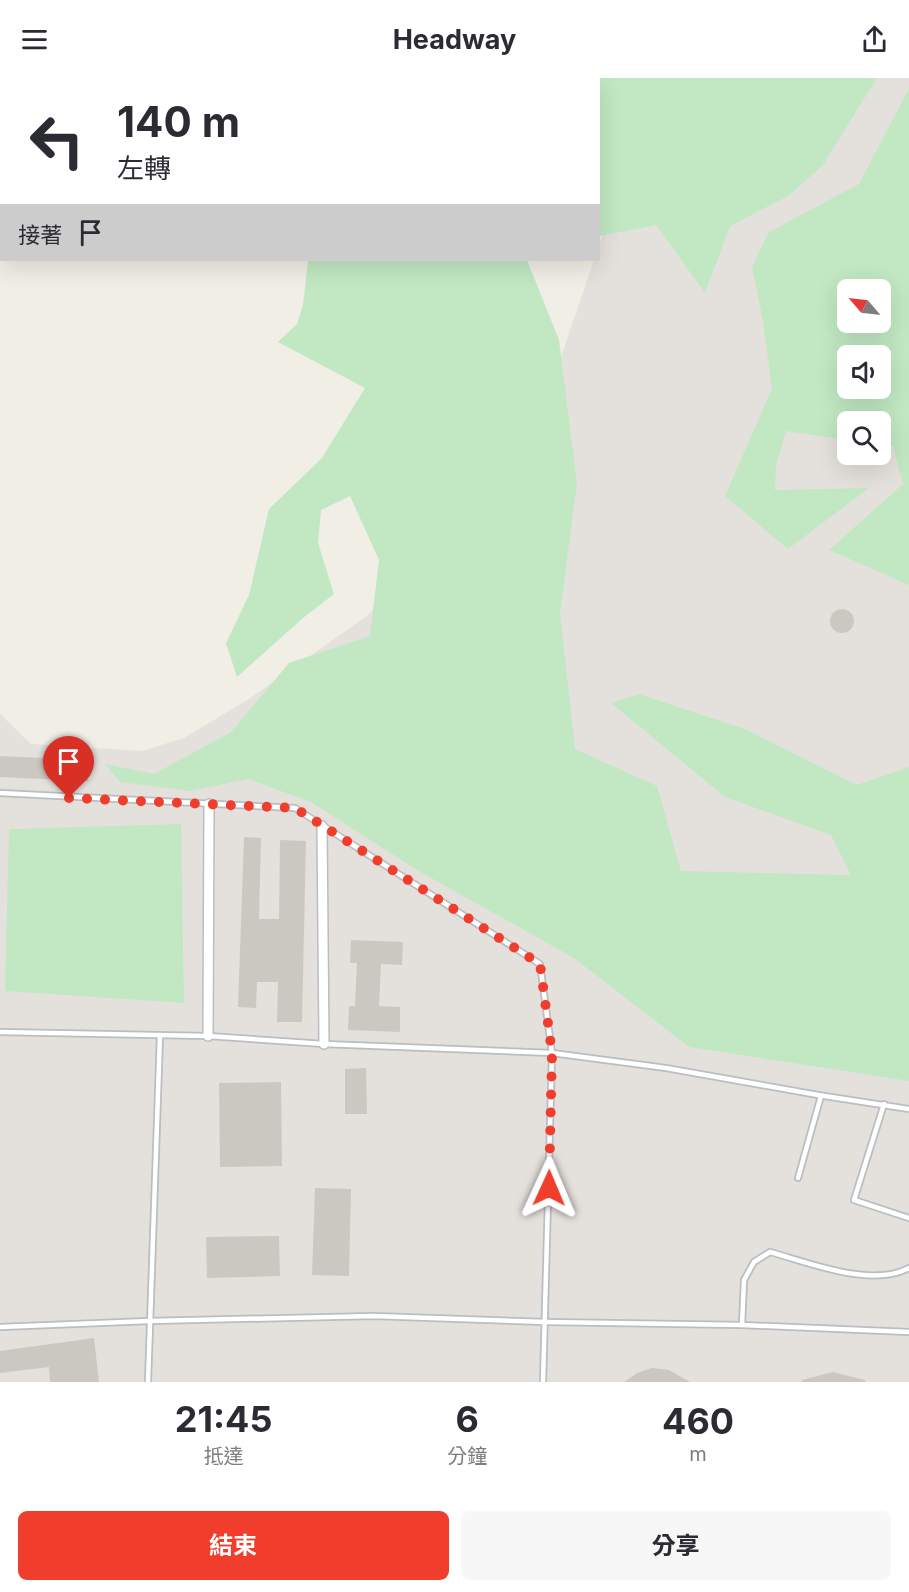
<!DOCTYPE html>
<html lang="zh-TW">
<meta charset="utf-8">
<style>
body{margin:0;font-family:Inter,"Noto Sans TC",sans-serif;background:#f7f7f7;color:#2b2b33;height:100vh;display:flex;flex-direction:column;font-size:22px;white-space:nowrap}
*{box-sizing:border-box;margin:0}
p{font-size:20px;color:#7c7c81}
.icon{flex:none;width:33px;height:33px;fill:none;stroke:currentColor;stroke-width:2;stroke-linecap:round;stroke-linejoin:round}
.map{position:relative;height:1304px;overflow:hidden}
.drawer{display:flex;flex-direction:column;background:#fff;flex:1}
.drawer>*{flex:none}
.guide{position:absolute;left:0px;top:0px;width:600px;height:183px;box-shadow:0 6px 24px #0002;background:#fff;color:#2b2b33;overflow:hidden}
.needle{width:39px;rotate:298deg}
.fabs{position:absolute;left:837px;top:201px;display:grid;gap:12px}
.fabs a{display:grid;place-items:center;width:54px;height:54px;border-radius:9px;background:#fff;box-shadow:0 6px 24px #0002;font-size:30px}
.pin{position:absolute;display:grid;place-items:center;width:51px;height:51px;color:#fff;margin:-62px -26px;border-radius:50% 50% 50% 0;rotate:-45deg;box-shadow:0 0 6px #0007}
.pin .icon{rotate:45deg}
.me{position:absolute;width:66px;margin:-33px;rotate:1deg;stroke-linejoin:round;filter:drop-shadow(0 0 4px #0008)}
.turn{display:flex;align-items:center;gap:21px;height:126px;padding:0 18px;font-size:27px}
.turn .icon{width:78px;height:78px;stroke-width:2.5}
.turn b{display:block;font-size:42px;line-height:51px}
.then{display:flex;align-items:center;height:57px;padding:0 18px;background:#0003;gap:12px;font-size:22px}
.eta{display:flex;justify-content:space-evenly;align-items:center;height:102px;text-align:center}
.eta b{font-size:36px;font-weight:700;line-height:42px}
.primary-button{display:flex;gap:12px;margin-top:auto;padding:12px 18px}
.primary-button a{flex:1;height:69px;border-radius:9px;background:#f03d2c;color:#fff;font-size:24px;font-weight:700;line-height:69px;text-align:center}
.primary-button a+a{background:#f7f7f7;color:#2b2b33}
header{display:flex;justify-content:space-between;align-items:center;height:78px;padding:0 18px;background:#fff;font-size:27px;font-weight:700}
.map>svg:first-child{display:block}
.industrial{fill:#e4e1dd;fill-rule:evenodd}
.green{fill:#c1e8c2;fill-rule:evenodd}
.building{fill:#cbc8c2}
.lines{fill:none;stroke-linecap:round;stroke-linejoin:round}
.service-casing{stroke:#babdc2;stroke-width:8}
.minor-casing{stroke:#babdc2;stroke-width:12}
.service{stroke:#fff;stroke-width:4.5}
.minor{stroke:#fff;stroke-width:9}
.route{stroke:#f03d2c;stroke-width:10;stroke-dasharray:0 18}
</style>
<header><svg class="icon" aria-label="menu" viewBox="0 0 24 24"><path d="M4 6h16M4 12h16M4 18h16"/></svg>Headway<svg class="icon" aria-label="share" viewBox="0 0 24 24"><path d="M12 15V3M7 8l5-5 5 5M5 13v7h14v-7"/></svg></header>
<div class="map">
<svg width="909" height="1304" viewBox="0 0 909 1304">
<rect width="100%" height="100%" fill="#f0eee5"/>
<path class="industrial" d="M 668,0 L 909,0 L 909,1304 L 0,1304 L 0,636 L 31,666 L 142,673 L 184,660 L 249,621 L 367,538 L 530,370 L 594,182 L 598,182 L 599,168 L 610,134 ZM 848,212 L 880,212 L 880,244 L 848,244 ZM 848,278 L 880,278 L 880,310 L 848,310 ZM 848,344 L 880,344 L 880,376 L 848,376 Z"/>
<g class="green">
<polygon points="553,0 877,0 823,87 788,118 730,148 705,215 656,147 599,158 598,2 552,1"/>
<path d="M 909,10 L 909,507 L 829,472 L 903,406 L 893,368 L 881,366 L 880,344 L 848,344 L 847,362 L 786,353 L 776,387 L 775,412 L 869,410 L 788,471 L 725,418 L 772,310 L 763,244 L 752,189 L 769,154 L 859,106 ZM 848,212 L 880,212 L 880,244 L 848,244 ZM 848,278 L 880,278 L 880,310 L 848,310 Z"/>
<polygon points="308,182 527,182 559,262 577,405 560,535 575,671 657,708 681,793 851,797 831,757 725,719 611,625 639,616 745,651 857,707 909,689 909,1003 689,969 574,880 417,792 311,724 248,701 190,713 120,704 105,686 154,696 231,654 289,585 370,558 379,482 350,418 321,432 318,465 334,516 303,540 237,599 226,565 249,517 269,431 322,380 365,310 278,264 297,246 303,227"/>
<polygon points="181,746 184,925 5,913 9,751"/>
</g>
<g class="building">
<circle cx="842" cy="543" r="12"/>
<polygon points="0,678 88,682 88,703 0,699"/>
<polygon points="244,759 261,760 259,841 279,841 280,762 306,763 302,944 277,944 278,904 257,904 256,930 238,929"/>
<polygon points="351,862 403,864 402,887 381,886 379,928 400,929 400,954 348,952 349,928 355,928 357,885 350,885"/>
<polygon points="366,990 367,1036 345,1036 345,991"/>
<polygon points="281,1004 282,1088 220,1089 219,1005"/>
<polygon points="315,1110 351,1111 349,1198 312,1197"/>
<polygon points="279,1158 280,1198 207,1200 206,1159"/>
<polygon points="94,1260 99,1304 50,1304 49,1289 0,1295 0,1273"/>
<polygon points="652,1290 669,1292 690,1304 624,1304 637,1295"/>
<polygon points="833,1294 865,1302 865,1304 802,1304 802,1302"/>
</g>
<g class="lines">
<defs>
<g id="service">
<polyline points="152,0 153,2"/>
<polyline points="0,715 295,730 540,886 552,975 543,1304"/>
<polyline points="0,954 208,958 324,966 552,975 666,990 818,1017 909,1031"/>
<polyline points="884,1026 854,1122 909,1140"/>
<polyline points="798,1100 821,1018"/>
<path d="M 742,1247 L 744,1202 L 754,1184 L 770,1174 C 810,1185 871,1210 909,1190"/>
<polyline points="0,1249 149,1243 374,1238 546,1244 742,1247 909,1254"/>
<polyline points="148,1304 160,958"/>
</g>
<g id="minor">
<polyline points="322,748 324,966"/>
<polyline points="208,958 209,726"/>
</g>
</defs>
<use href="#service" class="service-casing"/>
<use href="#minor" class="minor-casing"/>
<use href="#service" class="service"/>
<use href="#minor" class="minor"/>
</g>
<g class="lines">
<polyline class="route" points="69,720 295,730 540,886 552,975 549,1110"/>
</g>
</svg>
<div class="fabs">
<a><svg class="needle" viewBox="-14 -14 28 28"><path d="M0-13l5 13h-10z" fill="#e53935"/><path d="M0 13l5-13h-10z" fill="#7c7c81"/></svg></a>
<a><svg class="icon" aria-label="sound" viewBox="0 0 24 24"><path d="M4 9h4l5-4v14l-5-4H4zM17 9q2 3 0 6"/></svg></a>
<a><svg class="icon" aria-label="search" viewBox="0 0 24 24"><circle cx="10" cy="10" r="6"/><path d="M15 15l6 6"/></svg></a>
</div>
<div class="pin" style="left:69px;top:720px;background:#d93025"><svg class="icon" aria-label="arrive" viewBox="0 0 24 24"><path d="M6 21V4h12l-3 4 3 4H6"/></svg></div>
<svg class="me" style="left:549px;top:1110px" viewBox="-20 -20 40 40"><path d="M0-17L14 15 0 8-14 15z" fill="#f03d2c" stroke="#fff" stroke-width="4"/></svg>
<div class="guide">
<div class="turn"><svg class="icon" aria-label="left" viewBox="0 0 24 24"><path d="M17 20v-9H6M10 6l-5 5 5 5"/></svg><div><b>140 m</b>左轉</div></div>
<div class="then">接著<svg class="icon" aria-label="arrive" viewBox="0 0 24 24"><path d="M6 21V4h12l-3 4 3 4H6"/></svg></div>
</div>
</div>
<section class="drawer">
<div class="eta">
<div><b>21:45</b><p>抵達</p></div>
<div><b>6</b><p>分鐘</p></div>
<div><b>460</b><p>m</p></div>
</div>
<div class="primary-button"><a>結束</a><a>分享</a></div>
</section>
